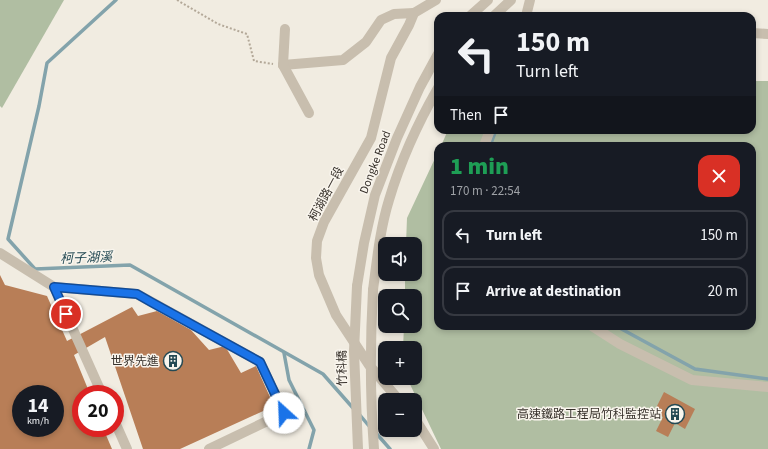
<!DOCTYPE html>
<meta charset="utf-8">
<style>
body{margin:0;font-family:"Source Sans 3","Noto Sans TC",sans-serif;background:#242831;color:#f1f3f6;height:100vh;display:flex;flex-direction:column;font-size:15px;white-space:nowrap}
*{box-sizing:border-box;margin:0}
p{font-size:13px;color:#9ea1a6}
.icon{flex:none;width:22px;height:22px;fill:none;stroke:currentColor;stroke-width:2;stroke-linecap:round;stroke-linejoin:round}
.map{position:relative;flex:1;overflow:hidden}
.details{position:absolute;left:434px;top:142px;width:322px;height:188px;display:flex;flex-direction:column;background:#171b24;border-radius:12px;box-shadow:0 2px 6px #0003}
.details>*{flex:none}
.top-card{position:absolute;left:434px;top:12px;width:322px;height:122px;border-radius:12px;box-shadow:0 2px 6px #0003;background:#171b24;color:#f1f3f6;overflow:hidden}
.fabs{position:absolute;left:378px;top:237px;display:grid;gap:8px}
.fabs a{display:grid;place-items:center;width:44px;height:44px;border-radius:8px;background:#171b24;box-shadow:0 2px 6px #0003;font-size:20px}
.speed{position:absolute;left:12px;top:385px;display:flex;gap:8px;font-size:20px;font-weight:700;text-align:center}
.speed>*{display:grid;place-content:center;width:52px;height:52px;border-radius:50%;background:#171b24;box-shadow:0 2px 6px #0003;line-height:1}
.speed small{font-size:10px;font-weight:400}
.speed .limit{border:6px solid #d22;background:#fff;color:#111}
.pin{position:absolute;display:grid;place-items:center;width:34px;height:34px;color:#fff;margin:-17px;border:2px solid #fff;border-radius:50%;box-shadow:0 1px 4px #0007}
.me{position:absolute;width:44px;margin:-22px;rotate:335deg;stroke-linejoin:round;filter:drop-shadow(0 0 3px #0008)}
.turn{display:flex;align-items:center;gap:14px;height:84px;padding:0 16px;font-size:18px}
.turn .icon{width:52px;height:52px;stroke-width:2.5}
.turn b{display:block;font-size:28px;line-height:34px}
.then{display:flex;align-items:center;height:38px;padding:0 16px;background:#0003;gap:8px;font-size:15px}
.round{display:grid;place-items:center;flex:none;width:42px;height:42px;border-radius:12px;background:#242831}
.head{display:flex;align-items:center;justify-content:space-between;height:68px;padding:0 16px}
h1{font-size:24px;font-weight:800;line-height:30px;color:#1e9e55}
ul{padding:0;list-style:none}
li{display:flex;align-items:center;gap:12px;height:50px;margin:0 8px 6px;padding:0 8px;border:2px solid #363941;border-radius:12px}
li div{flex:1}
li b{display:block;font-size:15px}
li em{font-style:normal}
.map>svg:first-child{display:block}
.green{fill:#b0bea2}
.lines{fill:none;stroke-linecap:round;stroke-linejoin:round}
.stream{stroke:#83a3ab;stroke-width:3.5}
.building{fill:#b87e57;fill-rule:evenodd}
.path{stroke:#b3a898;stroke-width:2;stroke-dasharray:2 2;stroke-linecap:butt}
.minor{stroke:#c8beae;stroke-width:10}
.minor-bridge{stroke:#c8beae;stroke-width:10}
.route-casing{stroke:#114b97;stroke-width:10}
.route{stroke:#1a73e8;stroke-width:7}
.labels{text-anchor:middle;stroke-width:3;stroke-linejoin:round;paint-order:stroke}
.street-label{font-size:12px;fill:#37312b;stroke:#f9f5ed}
.poi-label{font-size:12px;fill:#37312b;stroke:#f9f5ed;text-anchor:end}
.water-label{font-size:13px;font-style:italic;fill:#254a54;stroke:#f9f5ed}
</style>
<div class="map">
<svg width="768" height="449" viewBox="0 0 768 449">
<rect width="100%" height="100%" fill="#f1ece1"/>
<g class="green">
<polygon points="0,0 64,0 2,108 0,106"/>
<polygon points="752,81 768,81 768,449 441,449 407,378 415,378 415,348 403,348 404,326 415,326 415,296 405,296 405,274 415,274 415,244 406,244 407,218 438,152 438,326 752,326 752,146 441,146 448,130 752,130"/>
</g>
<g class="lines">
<g class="stream">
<polyline points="116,0 47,63 39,106 8,239 35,269 130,265 323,374 353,408"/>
<polyline points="490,146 496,130"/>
<polyline points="616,326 695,369 768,379"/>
<polyline points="284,353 289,380 314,430 309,449"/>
<polyline points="359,414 369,426"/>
<polyline points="375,432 390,449"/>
</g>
</g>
<g class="building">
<path d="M 0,275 L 5,285 L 47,296 L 67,341 L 132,307 L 138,316 L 157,311 L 191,330 L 209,350 L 225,346 L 241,373 L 256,366 L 274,406 L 180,449 L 143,449 L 105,337 L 74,355 L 90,394 L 81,394 L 81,428 L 103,428 L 112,449 L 0,449 ZM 21,394 L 55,394 L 55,428 L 21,428 Z"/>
<polygon points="664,392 695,409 685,429 675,423 668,437 656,431 663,417 654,412"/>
</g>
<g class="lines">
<polyline class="path" points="177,0 218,24 247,34 254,61 273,64"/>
<g class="minor">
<polyline points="470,16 488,0"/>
<polyline points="494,16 511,0"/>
<polyline points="526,16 530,0"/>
<polyline points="752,33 768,34"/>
<polyline points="283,65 343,60 366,42 381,20 394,14 414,13"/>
<polyline points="283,65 309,113"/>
<polyline points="283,65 285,29"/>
<polyline points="484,146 490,130"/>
<polyline points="0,253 54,287 137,294 260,362 284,413 209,449"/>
<polyline points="357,286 364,243 375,195 397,138 420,87 438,54"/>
<polyline points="54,287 102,394"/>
<path d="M 373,290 C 377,260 380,229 389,200 C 400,163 419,121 438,88"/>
<polyline points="592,326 620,344 692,380 768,387"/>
<polyline points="399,400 369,365 336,315 319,275 316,258 317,241 324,222 371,138 391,58 409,25 414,13 436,0"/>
<polyline points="415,419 434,449"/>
<polyline points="115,422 127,449"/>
</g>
<g class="minor-bridge">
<polyline points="357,286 354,351 358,449"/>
<path d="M 373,290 C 370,343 370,396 374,449"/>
</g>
</g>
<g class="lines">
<defs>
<polyline id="route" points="66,314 54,287 137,294 151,302 260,362 284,413"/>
</defs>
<use href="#route" class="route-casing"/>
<use href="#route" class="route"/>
</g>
<defs>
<symbol id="building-ring" viewBox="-11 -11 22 22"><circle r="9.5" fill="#f9f5ed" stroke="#254a54" stroke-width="1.5"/><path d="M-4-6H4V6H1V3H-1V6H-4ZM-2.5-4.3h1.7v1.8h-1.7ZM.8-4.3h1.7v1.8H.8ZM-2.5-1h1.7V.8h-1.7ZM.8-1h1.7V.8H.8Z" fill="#254a54"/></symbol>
</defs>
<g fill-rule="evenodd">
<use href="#building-ring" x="162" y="350" width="22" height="22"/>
<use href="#building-ring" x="664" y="403" width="22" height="22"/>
</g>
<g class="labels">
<g class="street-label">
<text transform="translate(375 162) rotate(-69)" y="4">Dongke Road</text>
<text transform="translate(326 194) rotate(-62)" y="4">柯湖路一段</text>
<text transform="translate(342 368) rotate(-91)" y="4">竹科橋</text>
</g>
<g class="poi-label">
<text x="159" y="365">世界先進</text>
<text x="661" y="418">高速鐵路工程局竹科監控站</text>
</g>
<g class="water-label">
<text transform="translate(86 257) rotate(-2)" y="5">柯子湖溪</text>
</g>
</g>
</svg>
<div class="fabs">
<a><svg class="icon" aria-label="sound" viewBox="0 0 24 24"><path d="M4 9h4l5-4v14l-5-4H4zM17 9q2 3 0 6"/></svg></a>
<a><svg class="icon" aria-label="search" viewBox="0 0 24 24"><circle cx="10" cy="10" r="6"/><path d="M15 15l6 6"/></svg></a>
<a>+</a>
<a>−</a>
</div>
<div class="speed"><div>14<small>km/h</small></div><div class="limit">20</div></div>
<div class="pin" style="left:66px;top:314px;background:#d93025"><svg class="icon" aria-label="arrive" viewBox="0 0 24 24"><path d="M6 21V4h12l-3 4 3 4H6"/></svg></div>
<svg class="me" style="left:284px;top:413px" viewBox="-20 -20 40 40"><circle r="19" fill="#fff"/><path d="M0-13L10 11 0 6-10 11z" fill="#1a73e8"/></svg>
<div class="top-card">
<div class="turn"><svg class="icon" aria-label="left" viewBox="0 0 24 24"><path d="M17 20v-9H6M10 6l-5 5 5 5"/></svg><div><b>150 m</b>Turn left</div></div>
<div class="then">Then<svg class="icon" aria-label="arrive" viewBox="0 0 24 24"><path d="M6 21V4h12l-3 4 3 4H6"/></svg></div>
</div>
<section class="details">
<div class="head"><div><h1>1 min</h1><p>170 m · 22:54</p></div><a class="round" style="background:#d93025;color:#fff"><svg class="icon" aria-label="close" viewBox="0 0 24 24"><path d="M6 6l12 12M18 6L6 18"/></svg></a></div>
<ul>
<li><svg class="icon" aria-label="left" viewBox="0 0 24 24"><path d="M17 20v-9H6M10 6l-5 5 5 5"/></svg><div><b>Turn left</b></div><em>150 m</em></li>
<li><svg class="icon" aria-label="arrive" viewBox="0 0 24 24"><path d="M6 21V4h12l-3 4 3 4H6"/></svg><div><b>Arrive at destination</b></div><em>20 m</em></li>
</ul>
</section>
</div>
